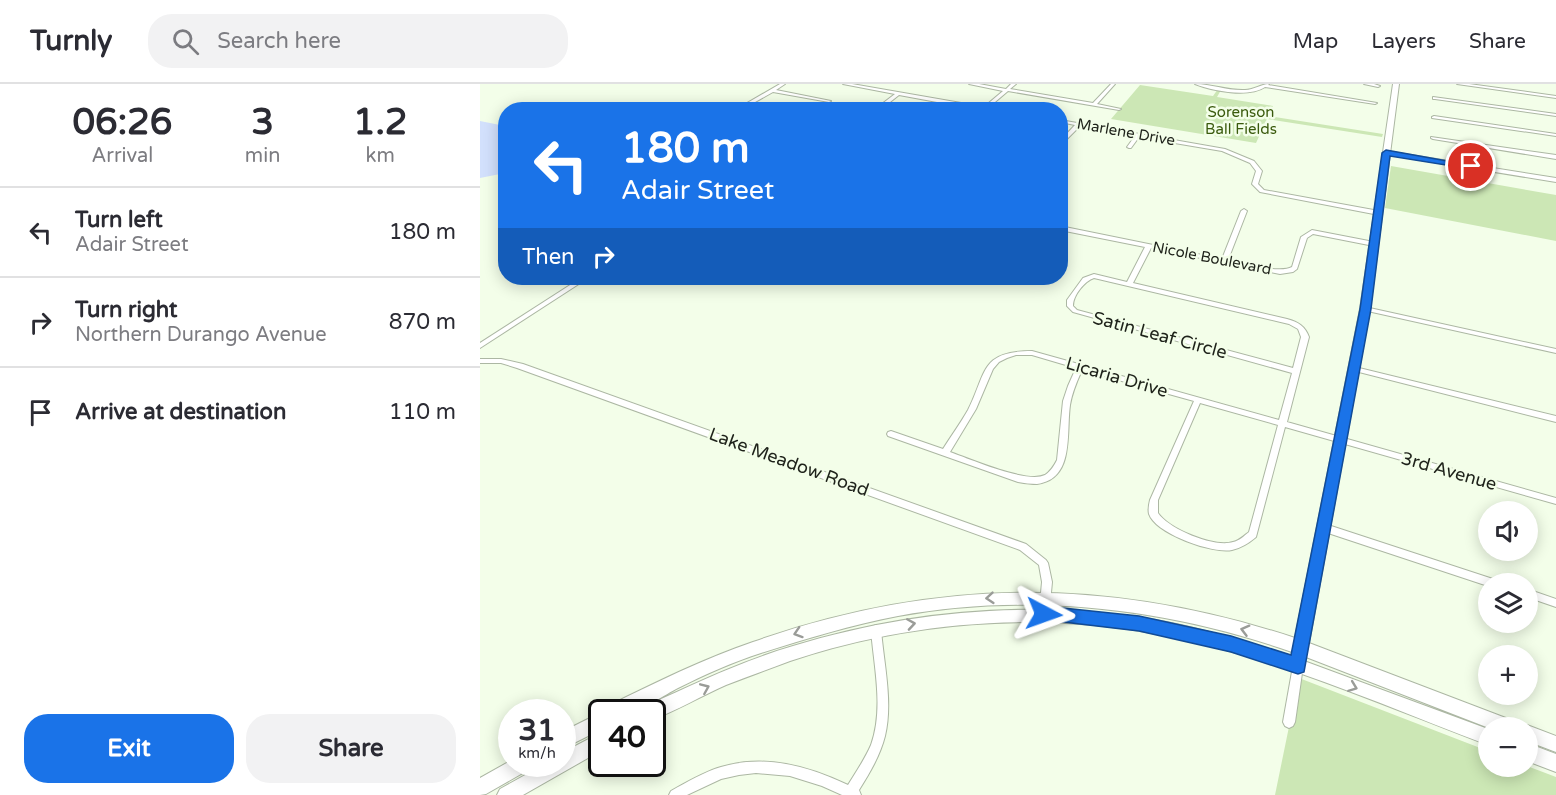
<!DOCTYPE html>
<meta charset="utf-8">
<style>
body{margin:0;font-family:"Varela Round",sans-serif;background:#f2f2f3;color:#2b2b33;height:100vh;display:flex;flex-direction:column;font-size:22px;white-space:nowrap}
*{box-sizing:border-box;margin:0}
p{font-size:20px;color:#7c7c81}
.icon{flex:none;width:33px;height:33px;fill:none;stroke:currentColor;stroke-width:2;stroke-linecap:round;stroke-linejoin:round}
.map{position:relative;flex:1;overflow:hidden}
.details{display:flex;flex-direction:column;background:#fff;width:480px}
.details>*{flex:none}
.guide{position:absolute;left:18px;top:18px;width:570px;height:183px;border-radius:24px;box-shadow:0 3px 15px #0003;background:#1a73e8;color:#fff;overflow:hidden}
.fabs{position:absolute;left:998px;top:417px;display:grid;gap:12px}
.fabs a{display:grid;place-items:center;width:60px;height:60px;border-radius:50%;background:#fff;box-shadow:0 3px 15px #0003;font-size:30px}
.speed{position:absolute;left:18px;top:615px;display:flex;gap:12px;font-size:30px;font-weight:700;text-align:center}
.speed>*{display:grid;place-content:center;width:78px;height:78px;border-radius:50%;background:#fff;box-shadow:0 3px 15px #0003;line-height:1}
.speed small{font-size:15px;font-weight:400}
.speed .limit{border:3px solid #111;border-radius:9px;background:#fff;color:#111}
.pin{position:absolute;display:grid;place-items:center;width:51px;height:51px;color:#fff;margin:-26px;border:3px solid #fff;border-radius:50%;box-shadow:0 2px 6px #0007}
.me{position:absolute;width:66px;margin:-33px;rotate:94deg;stroke-linejoin:round;filter:drop-shadow(0 0 4px #0008)}
.turn{display:flex;align-items:center;gap:21px;height:126px;padding:0 24px;font-size:27px}
.turn .icon{width:78px;height:78px;stroke-width:2.5}
.turn b{display:block;font-size:42px;line-height:51px}
.then{display:flex;align-items:center;height:57px;padding:0 24px;background:#0003;gap:12px;font-size:22px}
.eta{display:flex;justify-content:space-evenly;align-items:center;height:102px;text-align:center}
.eta b{font-size:36px;font-weight:800;line-height:42px}
.button{display:flex;gap:12px;margin-top:auto;padding:12px 24px}
.button a{flex:1;height:69px;border-radius:24px;background:#1a73e8;color:#fff;font-size:24px;font-weight:800;line-height:69px;text-align:center}
.button a+a{background:#f2f2f3;color:#2b2b33}
ul{padding:0;list-style:none}
li{display:flex;align-items:center;gap:18px;height:90px;padding:0 24px;border-top:2px solid #e1e1e2}
li div{flex:1}
li b{display:block;font-size:22px}
li em{font-style:normal}
header{display:flex;align-items:center;gap:36px;box-sizing:border-box;height:84px;padding:0 30px;background:#fff;border-bottom:2px solid #e1e1e2}
header strong{font-size:28px}
nav{display:flex;gap:33px;margin-inline-start:auto;font-size:21px}
.search{width:420px;height:54px;background:#f2f2f3;display:flex;align-items:center;gap:15px;box-sizing:border-box;padding:0 21px;border-radius:24px;color:#7c7c81;font-size:22px}
main{display:flex;flex:1;min-height:0}
.map>svg:first-child{display:block}
.green{fill:#cce7b5}
.water{fill:#d2e0fc}
.lines{fill:none;stroke-linecap:round;stroke-linejoin:round}
.street-casing{stroke:#acb7a3;stroke-width:2}
.secondary-casing{stroke:#acb7a3;stroke-width:2}
.street{fill:#fff;fill-rule:evenodd}
.secondary{fill:#fff;fill-rule:evenodd}
.oneway{stroke:#9a9c98}
.route{fill:#1a73e8;stroke:#114b97;stroke-width:1.5}
.labels{text-anchor:middle;stroke-width:5;stroke-linejoin:round;paint-order:stroke}
.far-park-label{font-size:15px;fill:#3a5a0d;stroke:#f3fee9}
.far-street-label{font-size:15px;fill:#1e221a;stroke:#f3fee9}
.street-label{font-size:18px;fill:#1e221a;stroke:#f3fee9}
</style>
<header>
<strong>Turnly</strong>
<div class="search"><svg class="icon" aria-label="search" viewBox="0 0 24 24"><circle cx="10" cy="10" r="6"/><path d="M15 15l6 6"/></svg>Search here</div>
<nav><a>Map</a><a>Layers</a><a>Share</a></nav>
</header>
<main>
<section class="details">
<div class="eta">
<div><b>06:26</b><p>Arrival</p></div>
<div><b>3</b><p>min</p></div>
<div><b>1.2</b><p>km</p></div>
</div>
<ul>
<li><svg class="icon" aria-label="left" viewBox="0 0 24 24"><path d="M17 20v-9H6M10 6l-5 5 5 5"/></svg><div><b>Turn left</b><p>Adair Street</p></div><em>180 m</em></li>
<li><svg class="icon" aria-label="right" viewBox="0 0 24 24"><path d="M7 20v-9h11M14 6l5 5-5 5"/></svg><div><b>Turn right</b><p>Northern Durango Avenue</p></div><em>870 m</em></li>
<li><svg class="icon" aria-label="arrive" viewBox="0 0 24 24"><path d="M6 21V4h12l-3 4 3 4H6"/></svg><div><b>Arrive at destination</b></div><em>110 m</em></li>
</ul>
<div class="button"><a>Exit</a><a>Share</a></div>
</section>
<div class="map">
<svg width="1076" height="711" viewBox="0 0 1076 711">
<rect width="100%" height="100%" fill="#f3fee9"/>
<g class="green">
<polygon points="660,1 733,12 738,5 741,6 737,13 793,22 788,32 903,50 902,53 787,35 776,59 631,35"/>
<polygon points="911,82 1076,111 1076,157 905,124"/>
<polygon points="819,594 1008,667 1008,682 1047,682 1076,693 1076,711 795,711"/>
</g>
<polygon class="water" points="0,37 25,42 25,89 0,94"/>
<g class="lines">
<defs>
<g id="street">
<polygon points="300,0 305,0 296,6 351,17 349,18 293,8 261,26 255,26"/>
<polygon points="363,0 372,0 504,23 523,7 489,0 499,0 526,5 531,0 536,0 530,5 613,19 631,0 635,0 617,20 641,25 639,26 528,7 508,24 515,26 502,26 462,18 453,26 447,26 457,18 419,11 400,26 394,26 415,10"/>
<path d="M 715,0 C 732,0 748,7 765,6 C 774,6 781,0 789,0 L 788,1 L 897,19 L 895,20 L 785,3 C 768,14 733,7 715,0 Z"/>
<polygon points="884,0 894,0 900,2 898,3"/>
<polygon points="977,0 989,0 1076,12 1076,14"/>
<polygon points="953,13 1076,30 1076,32 955,15 953,15"/>
<polygon points="954,32 1076,50 1076,52 952,34 952,33"/>
<polygon points="580,36 745,65 774,77 782,87 778,100 784,106 899,127 902,129 899,131 780,108 772,100 776,87 770,79 742,67 659,53 651,64 649,64 647,63 655,52 600,42 580,62 580,57 595,41 580,38"/>
<polygon points="951,53 1076,71 1076,75 953,55 951,54"/>
<polygon points="906,67 1076,94 1076,98 904,70 903,69"/>
<path d="M 764,125 L 767,127 L 748,176 C 763,179 799,190 812,183 L 821,153 L 832,146 L 894,158 L 897,160 L 894,162 L 833,150 L 827,154 L 817,185 L 813,188 L 800,190 L 671,164 L 653,199 L 807,235 C 818,238 825,242 829,253 L 807,338 L 1076,414 L 1076,420 L 805,343 L 776,453 C 769,459 761,464 752,466 C 733,470 676,450 669,430 C 668,426 669,420 670,416 L 714,317 L 602,286 C 597,297 592,309 590,321 C 586,349 595,395 557,400 C 551,400 544,399 538,398 L 408,352 L 407,350 L 408,348 L 411,347 L 463,365 C 471,352 480,340 488,326 C 507,288 500,267 552,267 L 799,336 L 812,289 L 593,228 L 587,222 L 587,216 L 603,194 L 614,190 L 647,198 L 665,163 L 580,146 L 580,142 L 742,175 L 761,127 ZM 614,194 L 809,240 L 818,245 L 821,253 L 813,284 L 597,226 L 593,222 C 593,211 605,197 614,194 ZM 536,271 L 552,271 L 596,284 L 588,302 L 583,317 L 577,376 C 574,382 571,387 565,391 C 547,400 490,375 470,368 L 496,325 L 513,285 L 519,278 L 527,274 ZM 720,319 L 798,341 L 769,448 C 764,452 759,457 753,458 C 734,464 689,445 678,429 L 678,416 Z"/>
<polygon points="101,194 108,194 0,264 0,259"/>
<polygon points="885,223 1076,265 1076,269 883,226 882,225"/>
<polygon points="0,275 21,275 43,280 546,460 566,476 568,479 572,498 569,530 568,533 564,535 560,533 559,530 562,498 559,481 540,466 37,284 21,279 0,279"/>
<polygon points="872,283 875,283 1076,332 1076,338 875,287 872,287 871,285"/>
<polygon points="845,440 1016,496 1019,497 1021,500 1008,500 1008,502 842,447 840,444 842,441"/>
<polygon points="1047,505 1076,515 1076,523 1047,513"/>
<path d="M 396,541 L 400,543 L 401,546 C 404,581 413,618 405,652 C 400,672 389,690 379,706 L 381,711 L 362,711 L 342,702 L 310,692 L 276,689 L 259,691 L 241,695 L 207,711 L 189,711 L 191,707 C 207,698 224,688 241,683 C 285,670 328,682 368,701 C 376,688 385,675 391,661 C 404,625 394,583 391,546 L 392,543 Z"/>
<polygon points="818,577 822,578 823,582 815,638 813,642 809,644 805,642 803,638 813,582 814,578"/>
</g>
<g id="secondary">
<path d="M 913,0 L 919,0 L 890,225 L 829,559 L 1031,636 L 1037,638 L 1039,644 L 1009,644 L 826,573 L 824,577 L 1008,645 L 1008,661 C 900,620 791,571 677,550 C 557,527 426,538 310,577 C 289,585 267,593 246,601 C 221,612 198,626 172,636 L 172,628 L 164,628 L 166,622 C 214,600 262,577 313,562 C 431,526 554,516 676,536 C 722,544 767,558 812,573 L 812,568 C 686,524 550,508 418,532 C 371,541 326,555 281,569 C 253,578 224,591 198,604 C 186,610 161,627 149,628 C 142,630 133,628 126,628 L 128,622 C 175,599 223,575 273,558 C 457,493 630,493 815,554 L 880,225 Z"/>
<polygon points="122,628 124,628 122,628 122,645 82,665 82,648"/>
<polygon points="1047,641 1076,652 1076,668 1047,657 1047,644 1041,644"/>
<polygon points="122,648 122,666 43,711 17,711 20,705 65,680 82,680 82,669"/>
<polygon points="1047,659 1076,670 1076,688 1047,677"/>
<polygon points="32,676 32,680 51,680 48,686 6,710 0,711 0,694"/>
</g>
</defs>
<use href="#street" class="street-casing"/>
<use href="#secondary" class="secondary-casing"/>
<use href="#street" class="street"/>
<use href="#secondary" class="secondary"/>
</g>
<defs><path id="oneway-chevron" d="M-2-3.5L2.5 0L-2 3.5" fill="none" stroke-width="1.6" stroke-linecap="round" stroke-linejoin="round" transform="scale(1.5)"/></defs>
<g class="oneway">
<use href="#oneway-chevron" transform="translate(510 514) rotate(175)"/>
<use href="#oneway-chevron" transform="translate(431 540) rotate(-9)"/>
<use href="#oneway-chevron" transform="translate(765 546) rotate(-165)"/>
<use href="#oneway-chevron" transform="translate(318 549) rotate(162)"/>
<use href="#oneway-chevron" transform="translate(873 603) rotate(21)"/>
<use href="#oneway-chevron" transform="translate(225 604) rotate(-23)"/>
</g>
<polygon class="route" points="906,66 995,82 991,85 910,72 891,225 824,588 818,590 751,568 659,547 558,535 556,530 558,524 564,522 659,532 751,552 811,571 880,225 902,69"/>
<g class="labels">
<g class="far-park-label">
<text x="761" y="33">Sorenson<tspan x="761" dy="17">Ball Fields</tspan></text>
</g>
<g class="far-street-label">
<text transform="translate(646 48) rotate(10)" y="5">Marlene Drive</text>
<text transform="translate(732 174) rotate(11)" y="5">Nicole Boulevard</text>
</g>
<g class="street-label">
<text transform="translate(680 251) rotate(15)" y="6">Satin Leaf Circle</text>
<text transform="translate(637 293) rotate(16)" y="6">Licaria Drive</text>
<text transform="translate(309 378) rotate(20)" y="6">Lake Meadow Road</text>
<text transform="translate(969 387) rotate(16)" y="6">3rd Avenue</text>
</g>
</g>
</svg>
<div class="fabs">
<a><svg class="icon" aria-label="sound" viewBox="0 0 24 24"><path d="M4 9h4l5-4v14l-5-4H4zM17 9q2 3 0 6"/></svg></a>
<a><svg class="icon" aria-label="layers" viewBox="0 0 24 24"><path d="M12 4l9 5-9 5-9-5zM3 14l9 5 9-5"/></svg></a>
<a>+</a>
<a>−</a>
</div>
<div class="speed"><div>31<small>km/h</small></div><div class="limit">40</div></div>
<div class="pin" style="left:991px;top:82px;background:#d93025"><svg class="icon" aria-label="arrive" viewBox="0 0 24 24"><path d="M6 21V4h12l-3 4 3 4H6"/></svg></div>
<svg class="me" style="left:564px;top:530px" viewBox="-20 -20 40 40"><path d="M0-17L14 15 0 8-14 15z" fill="#1a73e8" stroke="#fff" stroke-width="4"/></svg>
<div class="guide">
<div class="turn"><svg class="icon" aria-label="left" viewBox="0 0 24 24"><path d="M17 20v-9H6M10 6l-5 5 5 5"/></svg><div><b>180 m</b>Adair Street</div></div>
<div class="then">Then<svg class="icon" aria-label="right" viewBox="0 0 24 24"><path d="M7 20v-9h11M14 6l5 5-5 5"/></svg></div>
</div>
</div>
</main>
